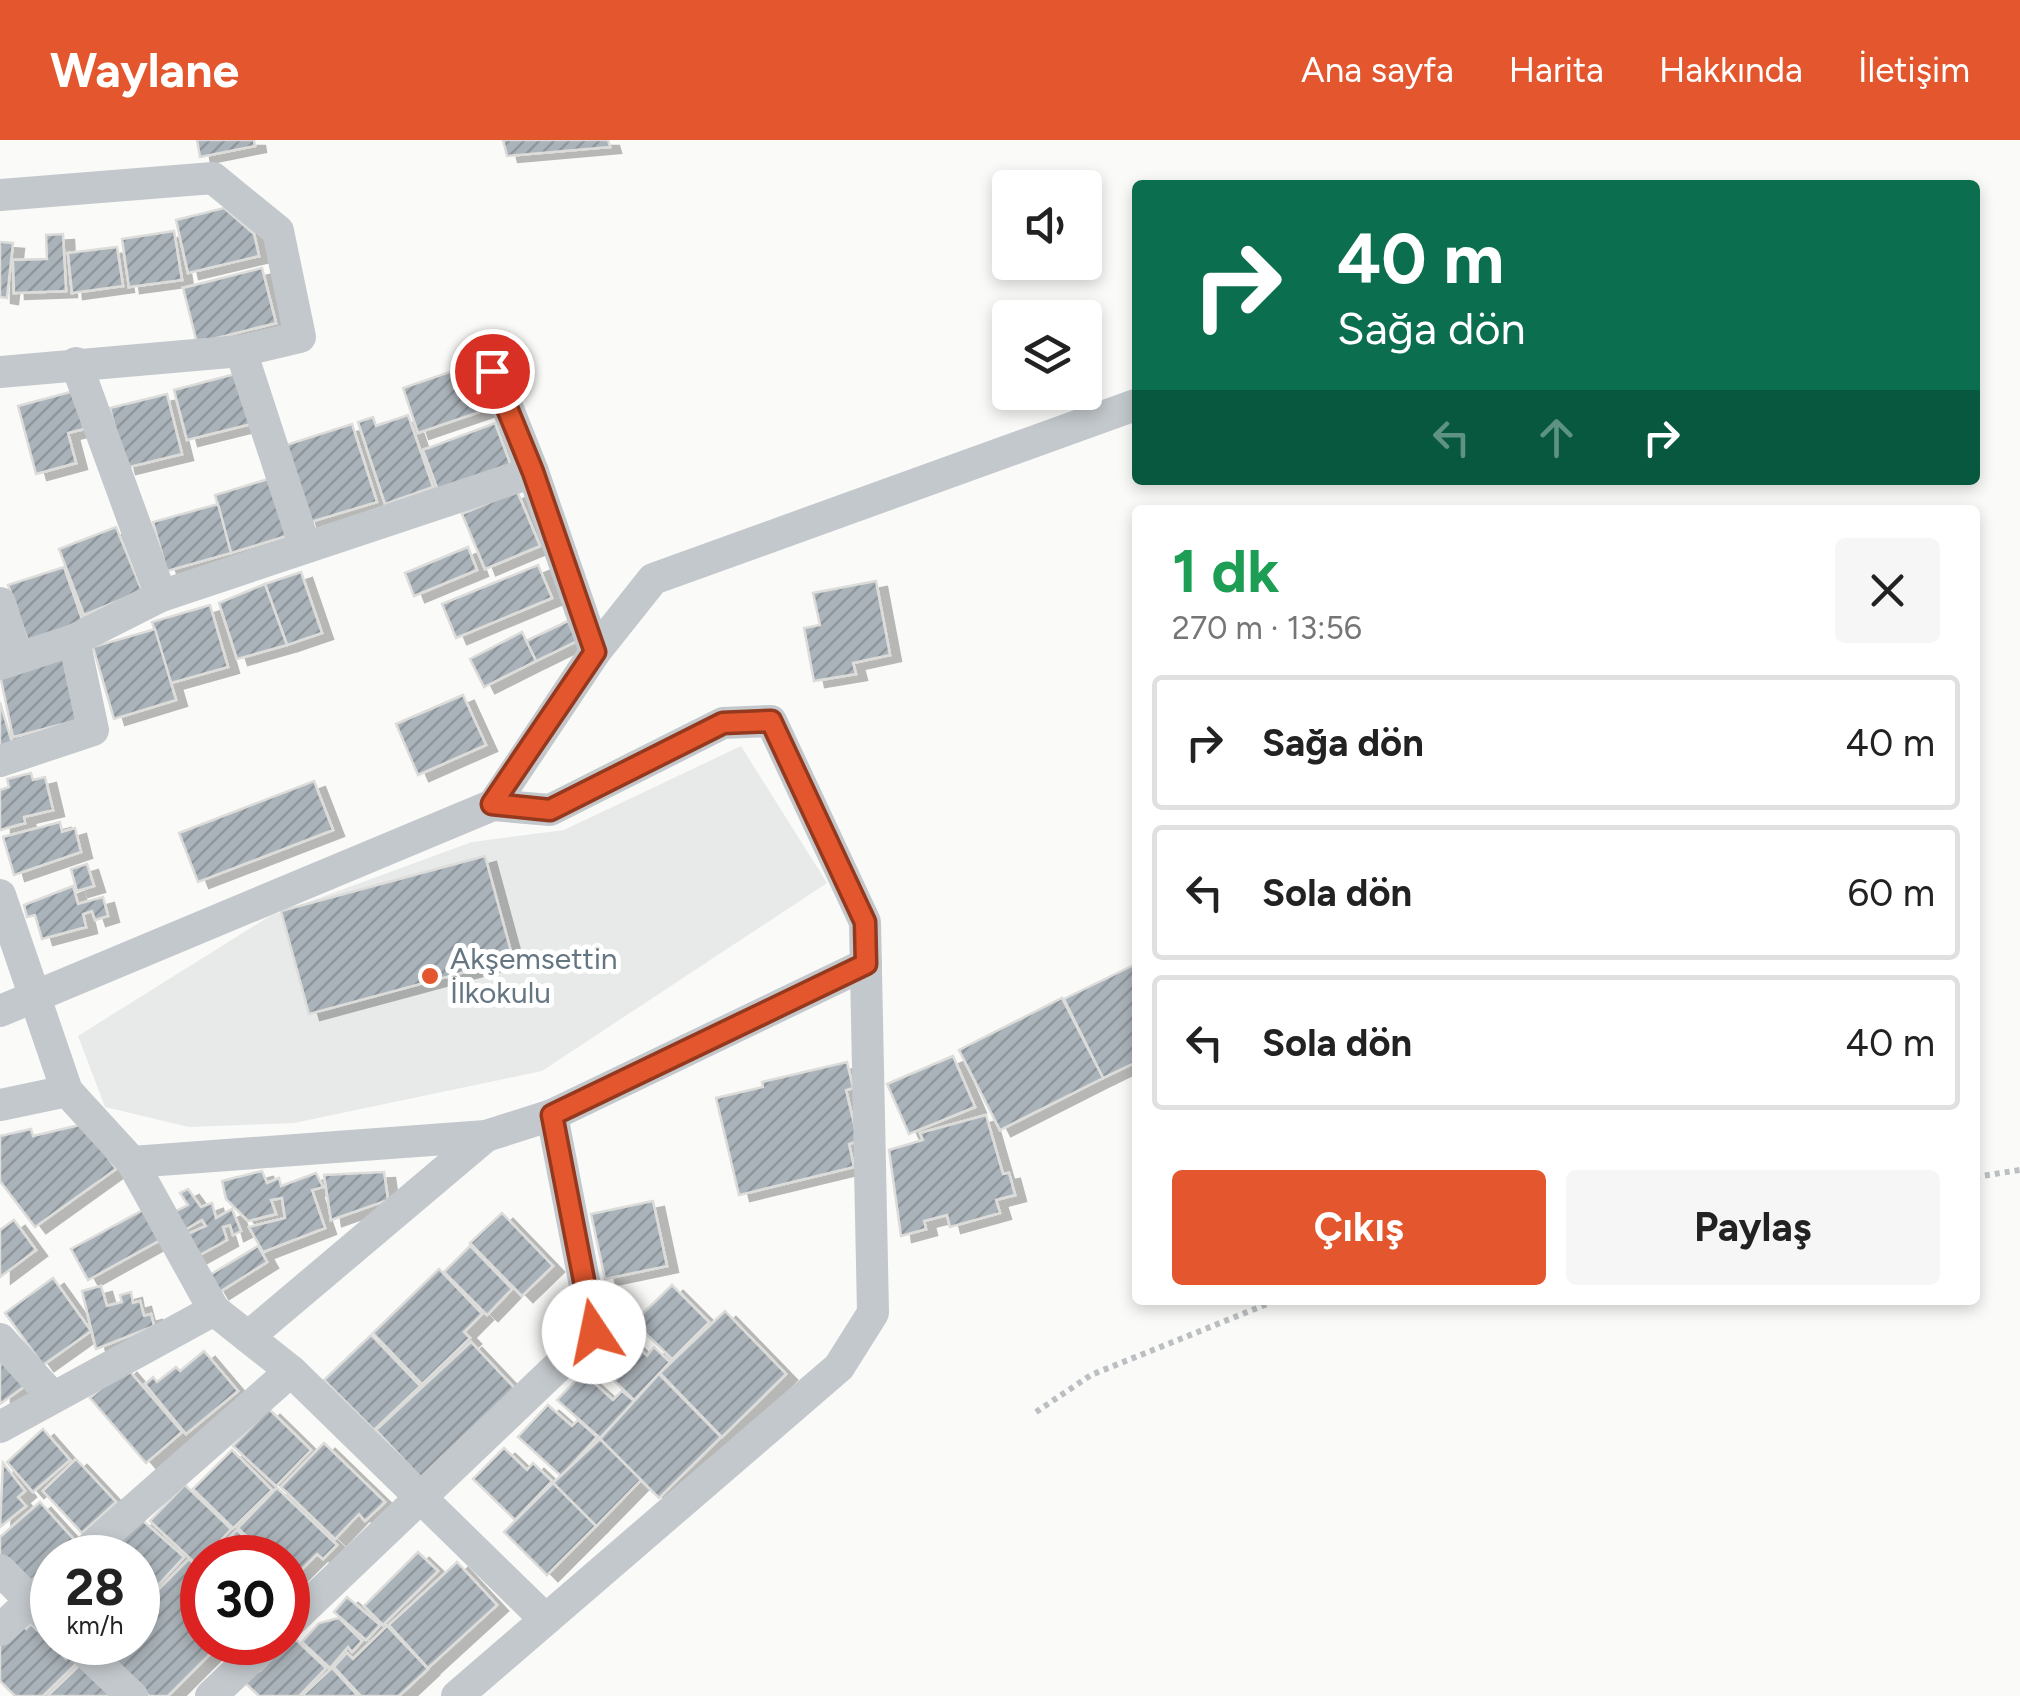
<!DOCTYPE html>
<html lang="tr">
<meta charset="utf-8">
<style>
body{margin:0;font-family:Figtree,sans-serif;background:#f6f6f6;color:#222;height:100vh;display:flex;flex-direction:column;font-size:38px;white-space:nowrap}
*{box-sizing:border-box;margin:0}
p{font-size:32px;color:#767676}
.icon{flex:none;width:55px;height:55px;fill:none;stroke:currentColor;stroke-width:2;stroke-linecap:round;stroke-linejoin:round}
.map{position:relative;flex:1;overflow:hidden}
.side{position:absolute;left:1132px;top:365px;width:848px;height:800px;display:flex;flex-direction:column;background:#fff;border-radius:10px;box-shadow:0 5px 15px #0003}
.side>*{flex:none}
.guide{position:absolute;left:1132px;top:40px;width:848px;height:305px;border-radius:10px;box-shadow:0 5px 15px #0003;background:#0b6e4f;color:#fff;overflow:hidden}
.buttons{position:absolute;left:992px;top:30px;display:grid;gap:20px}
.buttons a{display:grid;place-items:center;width:110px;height:110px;border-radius:10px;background:#fff;box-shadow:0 5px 15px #0003;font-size:50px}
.speed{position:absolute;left:30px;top:1395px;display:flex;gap:20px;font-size:50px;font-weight:700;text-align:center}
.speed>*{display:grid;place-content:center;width:130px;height:130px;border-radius:50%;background:#fff;box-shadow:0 5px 15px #0003;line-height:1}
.speed small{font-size:25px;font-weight:400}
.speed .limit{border:15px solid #d22;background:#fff;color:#111}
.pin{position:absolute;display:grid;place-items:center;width:85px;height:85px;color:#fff;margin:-42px;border:5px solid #fff;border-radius:50%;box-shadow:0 2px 10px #0007}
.me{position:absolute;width:110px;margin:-55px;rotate:349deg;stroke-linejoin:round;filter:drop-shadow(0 0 8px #0008)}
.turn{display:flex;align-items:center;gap:35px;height:210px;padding:0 40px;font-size:45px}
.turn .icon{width:130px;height:130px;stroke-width:2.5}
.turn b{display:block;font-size:70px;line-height:85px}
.lanes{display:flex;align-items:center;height:95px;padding:0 40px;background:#0003;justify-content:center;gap:50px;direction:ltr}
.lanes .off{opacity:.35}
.round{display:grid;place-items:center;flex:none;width:105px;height:105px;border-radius:10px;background:#f6f6f6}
.overview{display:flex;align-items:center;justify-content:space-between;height:170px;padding:0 40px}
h1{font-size:60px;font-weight:700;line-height:75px;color:#1e9e55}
.cta{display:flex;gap:20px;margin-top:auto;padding:20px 40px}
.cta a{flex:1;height:115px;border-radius:10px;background:#e4572e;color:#fff;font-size:40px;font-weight:700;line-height:115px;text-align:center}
.cta a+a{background:#f6f6f6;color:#222}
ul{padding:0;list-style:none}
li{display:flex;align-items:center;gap:30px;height:135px;margin:0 20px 15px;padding:0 20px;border:5px solid #e0e0e0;border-radius:10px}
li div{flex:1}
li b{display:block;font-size:38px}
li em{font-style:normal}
header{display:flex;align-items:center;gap:60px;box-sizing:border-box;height:140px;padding:0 50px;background:#e4572e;color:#fff}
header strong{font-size:48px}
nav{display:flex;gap:55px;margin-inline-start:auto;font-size:35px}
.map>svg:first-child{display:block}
.built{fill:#e8e9e9}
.building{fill:url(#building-hatch);stroke:#dcdcda;stroke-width:2.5;filter:url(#shadow)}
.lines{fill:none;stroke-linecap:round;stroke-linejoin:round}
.path{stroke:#bbbfc2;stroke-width:6;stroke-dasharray:5 5;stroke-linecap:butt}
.minor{stroke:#c3c8cc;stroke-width:32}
.route-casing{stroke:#94391e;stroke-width:25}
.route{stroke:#e4572e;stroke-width:18}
.poi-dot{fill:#e4572e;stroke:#fff;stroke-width:4}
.labels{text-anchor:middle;stroke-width:10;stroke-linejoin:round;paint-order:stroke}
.poi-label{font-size:30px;fill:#657683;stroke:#fff;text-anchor:start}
</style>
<header>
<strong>Waylane</strong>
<nav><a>Ana sayfa</a><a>Harita</a><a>Hakkında</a><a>İletişim</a></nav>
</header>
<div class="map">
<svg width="2020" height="1556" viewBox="0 0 2020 1556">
<defs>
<pattern id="building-hatch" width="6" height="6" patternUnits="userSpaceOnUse" patternTransform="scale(2.5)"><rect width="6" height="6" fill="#aab3b9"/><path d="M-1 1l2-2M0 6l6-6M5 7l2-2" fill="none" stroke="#8e969c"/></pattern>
<filter id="shadow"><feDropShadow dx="11" dy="6" stdDeviation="0" flood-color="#0004"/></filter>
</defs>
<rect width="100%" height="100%" fill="#fafaf8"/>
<polygon class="built" points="741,606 827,743 542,931 294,983 189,987 105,967 78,896 270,776 472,702 564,690"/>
<g class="building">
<polygon points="197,0 254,0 255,6 200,17"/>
<polygon points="503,0 608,0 610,7 507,16"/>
<polygon points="224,68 254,94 259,116 188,133 176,80"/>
<polygon points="174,91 182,140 129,147 122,99"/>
<polygon points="63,94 66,151 14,153 13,120 47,119 46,95"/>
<polygon points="0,102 13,103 7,158 0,157"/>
<polygon points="117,107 123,146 72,153 68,113"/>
<polygon points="262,128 276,183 197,203 183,148"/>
<polygon points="476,223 491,268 418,293 403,248"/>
<polygon points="239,233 251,284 187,300 174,250"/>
<polygon points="74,251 84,289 68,293 76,323 36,334 18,266"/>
<polygon points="167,254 182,314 125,328 110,268"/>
<polygon points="408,275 433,347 385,364 358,282 373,277 376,286"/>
<polygon points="495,283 511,326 439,353 423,310"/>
<polygon points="352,284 377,362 307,383 283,306"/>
<polygon points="275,337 293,394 231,413 215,355"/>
<polygon points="517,351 540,406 485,429 462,374"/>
<polygon points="218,364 231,413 167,431 153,382"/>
<polygon points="116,387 142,451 84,475 59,409"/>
<polygon points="468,407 477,430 414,456 405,433"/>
<polygon points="538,425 552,458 456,498 442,464"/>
<polygon points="64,427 84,485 29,504 8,445"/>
<polygon points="301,432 322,493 287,505 265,444"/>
<polygon points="876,441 890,515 853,523 856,534 814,541 804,488 820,485 813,453"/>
<polygon points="265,444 287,505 237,519 219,463"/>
<polygon points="210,465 228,527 171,543 152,482"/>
<polygon points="568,481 577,501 536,521 526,501"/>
<polygon points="155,489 176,560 114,579 93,507"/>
<polygon points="522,492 536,521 484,547 470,519"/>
<polygon points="66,518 82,579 13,597 0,535"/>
<polygon points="463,555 486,605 418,635 396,584"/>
<polygon points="0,562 12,603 0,606"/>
<polygon points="31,633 33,640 45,637 53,670 24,677 25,683 0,690 0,650 9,647 7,639"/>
<polygon points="314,641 333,690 198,742 179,693"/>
<polygon points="60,682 62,692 75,688 81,712 14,735 3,697"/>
<polygon points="485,716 513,819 309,874 281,771"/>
<polygon points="87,724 94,746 77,751 71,729"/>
<polygon points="73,746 78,764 103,757 108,776 95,780 92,771 83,774 86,787 42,799 35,775 27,777 24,765"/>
<polygon points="1138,823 1138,921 1103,938 1064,859"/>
<polygon points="1062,858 1103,938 1000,990 959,910"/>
<polygon points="953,916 975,967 909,994 887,944"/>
<polygon points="847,922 853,948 846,950 858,1001 849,1004 854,1027 739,1055 716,958 763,947 762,942"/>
<polygon points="986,975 1003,1034 1009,1033 1015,1055 996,1060 1000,1073 950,1087 947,1075 924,1081 926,1089 901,1096 889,1010 923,1000 920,993"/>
<polygon points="84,984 116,1029 35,1087 0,1041 0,996 31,989 33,996"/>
<polygon points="262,1031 267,1043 279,1038 281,1046 316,1033 323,1047 312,1050 325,1088 263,1112 249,1087 285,1078 282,1058 271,1060 276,1074 248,1081 226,1059 222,1041"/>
<polygon points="384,1032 388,1060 331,1080 324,1035"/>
<polygon points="188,1049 201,1067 212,1063 216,1078 232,1069 241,1091 233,1095 230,1085 223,1087 227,1100 194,1118 181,1097 206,1086 202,1080 179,1093 166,1076 188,1065 180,1053"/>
<polygon points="653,1061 667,1126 605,1139 591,1074"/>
<polygon points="145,1069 162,1099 88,1140 71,1109"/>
<polygon points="502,1073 553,1126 522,1156 470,1103"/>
<polygon points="14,1080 36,1110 0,1137 0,1090"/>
<polygon points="258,1106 267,1122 218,1153 208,1136"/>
<polygon points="470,1106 512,1149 487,1175 444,1132"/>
<polygon points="439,1129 482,1174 464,1192 470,1198 422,1244 373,1193"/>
<polygon points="53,1138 91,1191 43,1225 5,1173"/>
<polygon points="672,1145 709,1182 672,1219 634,1182"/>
<polygon points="101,1146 107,1166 122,1162 120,1155 131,1152 133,1163 140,1161 144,1176 151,1174 154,1186 96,1209 82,1151"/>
<polygon points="725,1171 786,1234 722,1297 660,1233"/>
<polygon points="371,1195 420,1246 374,1290 324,1240"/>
<polygon points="626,1196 647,1216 654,1207 670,1222 634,1260 598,1225"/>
<polygon points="471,1202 521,1255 425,1342 376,1290"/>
<polygon points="0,1204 29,1243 0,1264"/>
<polygon points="204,1211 238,1251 186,1294 145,1244 153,1237 157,1242 176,1227 180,1231"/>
<polygon points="126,1227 182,1292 146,1323 90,1258"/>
<polygon points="583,1233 613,1260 622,1251 634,1261 600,1298 557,1260"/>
<polygon points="659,1234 721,1297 659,1358 600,1299"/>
<polygon points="548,1265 572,1286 578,1280 597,1297 561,1336 518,1297"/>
<polygon points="269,1269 311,1310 276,1346 233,1306"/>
<polygon points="43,1289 70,1320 33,1352 7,1322"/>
<polygon points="600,1299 641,1340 596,1386 553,1343"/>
<polygon points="324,1303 385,1362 365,1381 359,1374 335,1399 281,1347"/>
<polygon points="504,1308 527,1330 533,1323 552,1341 515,1380 473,1339"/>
<polygon points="232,1310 272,1350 233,1388 193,1349"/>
<polygon points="76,1319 116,1362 82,1393 43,1351"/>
<polygon points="3,1323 25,1351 18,1357 26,1366 0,1387"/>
<polygon points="553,1343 596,1386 547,1435 504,1392"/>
<polygon points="185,1345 231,1389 197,1425 150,1381"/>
<polygon points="277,1348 337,1405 323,1419 317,1414 292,1439 288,1418 269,1418 238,1388"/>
<polygon points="40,1362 77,1403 60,1418 52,1418 52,1424 25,1449 0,1421 0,1397"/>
<polygon points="141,1379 184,1417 146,1458 138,1451 138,1418 121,1418 112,1409"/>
<polygon points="237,1390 265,1418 210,1418"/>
<polygon points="418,1412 438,1431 383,1485 364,1466"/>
<polygon points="189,1419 202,1433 202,1502 222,1502 168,1556 149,1556 100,1507 105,1502 138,1502 138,1470"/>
<polygon points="457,1422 497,1465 428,1528 389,1485"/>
<polygon points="347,1457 380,1485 366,1500 334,1472"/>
<polygon points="339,1478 362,1501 352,1512 348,1507 330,1528 302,1502 319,1483"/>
<polygon points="20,1483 26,1489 31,1484 66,1519 70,1514 78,1522 43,1556 15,1556 0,1541 0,1503"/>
<polygon points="387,1486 428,1529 399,1556 361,1556 334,1527 347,1513 353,1519"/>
<polygon points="293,1497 326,1528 299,1556 259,1556 240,1538 260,1531"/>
<polygon points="81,1524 113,1556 48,1556"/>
<polygon points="332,1528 358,1556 302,1556"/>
</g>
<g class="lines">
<g class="path">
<polyline points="1975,1037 2020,1030"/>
<polyline points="1036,1272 1091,1235 1277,1160"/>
</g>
<g class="minor">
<polyline points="0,55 213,38 278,91 300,197 241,211"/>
<polyline points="76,223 161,456"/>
<polyline points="0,232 241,211 305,407"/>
<polyline points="533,332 595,512"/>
<polyline points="0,463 17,518"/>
<polyline points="0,524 74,500 161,456 533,332 493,231"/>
<polyline points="0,621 93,590 74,500"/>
<polyline points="493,665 595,512 653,439 1138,264"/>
<polyline points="0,755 67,951 132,1022 214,1170 291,1231 544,1478"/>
<polyline points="0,871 493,665 550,670 723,583 771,581 865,782 873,1173 839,1227 457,1556"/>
<polyline points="0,965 67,951"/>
<polyline points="132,1022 486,996 552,975 866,824"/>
<polyline points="248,1197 486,996"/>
<polyline points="0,1199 52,1256"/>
<polyline points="0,1287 214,1170"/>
<polyline points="79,1418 291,1231"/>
<polyline points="0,1430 52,1482"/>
<polyline points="288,1484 594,1192 552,975"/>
<polyline points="0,1490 52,1441"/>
<polyline points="75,1502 132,1556"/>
<polyline points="211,1556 268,1502"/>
</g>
</g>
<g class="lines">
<defs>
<polyline id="route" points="492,231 533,332 595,512 492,664 550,670 723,583 771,581 865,782 866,824 552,975 594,1192"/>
</defs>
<use href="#route" class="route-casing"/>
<use href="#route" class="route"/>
</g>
<circle class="poi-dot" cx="430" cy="836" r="10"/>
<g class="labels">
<g class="poi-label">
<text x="450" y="829">Akşemsettin<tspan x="450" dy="34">İlkokulu</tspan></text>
</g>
</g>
</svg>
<div class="buttons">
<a><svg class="icon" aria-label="sound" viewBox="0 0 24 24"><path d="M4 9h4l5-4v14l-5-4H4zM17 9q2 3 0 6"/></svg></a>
<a><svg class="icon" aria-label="layers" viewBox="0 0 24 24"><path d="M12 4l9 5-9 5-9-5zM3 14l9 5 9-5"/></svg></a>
</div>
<div class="speed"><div>28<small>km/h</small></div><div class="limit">30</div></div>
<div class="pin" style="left:492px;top:231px;background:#d93025"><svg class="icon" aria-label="arrive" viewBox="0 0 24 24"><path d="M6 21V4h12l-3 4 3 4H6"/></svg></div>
<svg class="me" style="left:594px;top:1192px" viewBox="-20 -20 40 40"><circle r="19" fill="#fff"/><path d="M0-13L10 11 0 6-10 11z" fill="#e4572e"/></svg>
<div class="guide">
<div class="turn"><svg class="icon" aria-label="right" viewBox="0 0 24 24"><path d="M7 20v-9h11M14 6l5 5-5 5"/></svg><div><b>40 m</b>Sağa dön</div></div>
<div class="lanes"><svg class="icon off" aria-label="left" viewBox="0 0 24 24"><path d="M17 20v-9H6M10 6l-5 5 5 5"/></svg><svg class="icon off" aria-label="ahead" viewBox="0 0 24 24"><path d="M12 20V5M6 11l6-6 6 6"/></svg><svg class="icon" aria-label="right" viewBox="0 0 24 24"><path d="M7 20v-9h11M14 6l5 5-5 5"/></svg></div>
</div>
<section class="side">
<div class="overview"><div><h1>1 dk</h1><p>270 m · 13:56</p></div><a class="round"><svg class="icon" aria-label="close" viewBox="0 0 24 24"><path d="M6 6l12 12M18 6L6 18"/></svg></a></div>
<ul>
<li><svg class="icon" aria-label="right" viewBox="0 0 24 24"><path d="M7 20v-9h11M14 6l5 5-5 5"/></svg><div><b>Sağa dön</b></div><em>40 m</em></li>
<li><svg class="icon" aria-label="left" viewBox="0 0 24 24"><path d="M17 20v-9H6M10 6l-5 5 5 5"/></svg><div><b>Sola dön</b></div><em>60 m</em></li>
<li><svg class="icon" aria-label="left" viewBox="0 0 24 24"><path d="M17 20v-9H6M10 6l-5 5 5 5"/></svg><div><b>Sola dön</b></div><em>40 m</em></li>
</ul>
<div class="cta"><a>Çıkış</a><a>Paylaş</a></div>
</section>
</div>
